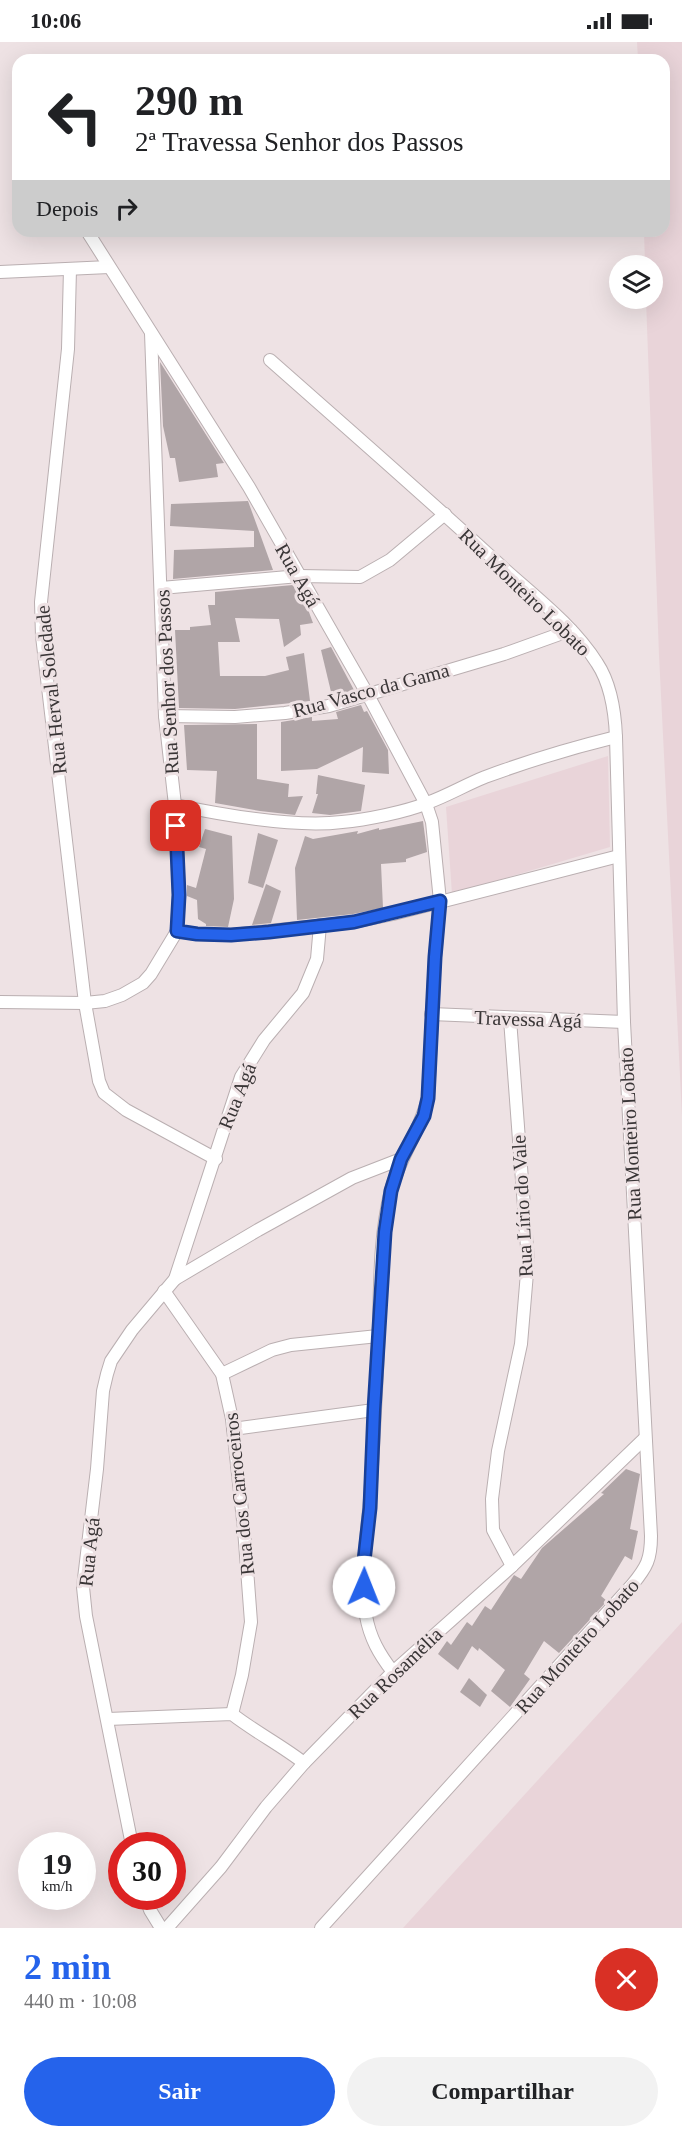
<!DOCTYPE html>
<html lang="pt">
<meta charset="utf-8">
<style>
body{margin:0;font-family:"Times New Roman",serif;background:#f2f2f2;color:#202124;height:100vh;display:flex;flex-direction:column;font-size:22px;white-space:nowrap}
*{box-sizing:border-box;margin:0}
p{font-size:20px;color:#757577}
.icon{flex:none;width:33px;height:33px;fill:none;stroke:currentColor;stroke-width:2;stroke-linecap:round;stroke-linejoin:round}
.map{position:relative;height:1886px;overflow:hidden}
.details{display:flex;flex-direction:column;background:#fff;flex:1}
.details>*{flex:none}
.hud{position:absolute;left:12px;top:12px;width:658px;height:183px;border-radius:18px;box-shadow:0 6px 24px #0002;background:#fff;color:#202124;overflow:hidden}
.tools{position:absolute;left:609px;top:213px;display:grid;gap:12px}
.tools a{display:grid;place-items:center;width:54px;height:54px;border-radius:50%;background:#fff;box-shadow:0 6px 24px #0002;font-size:30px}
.speed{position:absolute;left:18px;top:1790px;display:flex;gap:12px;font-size:30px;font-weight:700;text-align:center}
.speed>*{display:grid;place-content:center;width:78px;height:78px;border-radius:50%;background:#fff;box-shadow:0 6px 24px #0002;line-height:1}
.speed small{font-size:15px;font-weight:400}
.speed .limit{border:9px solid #d22;background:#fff;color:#111}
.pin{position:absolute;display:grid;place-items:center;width:51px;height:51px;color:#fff;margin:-26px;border-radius:12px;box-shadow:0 3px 9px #0006}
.me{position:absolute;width:66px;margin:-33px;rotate:1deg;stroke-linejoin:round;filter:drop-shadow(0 0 4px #0008)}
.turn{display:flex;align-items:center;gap:21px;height:126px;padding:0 24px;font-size:27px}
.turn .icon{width:78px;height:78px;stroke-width:2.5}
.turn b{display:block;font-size:42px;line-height:51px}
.then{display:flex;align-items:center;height:57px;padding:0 24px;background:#0003;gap:12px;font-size:22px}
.round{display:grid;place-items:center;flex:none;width:63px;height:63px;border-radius:32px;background:#f2f2f2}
.overview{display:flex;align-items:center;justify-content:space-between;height:102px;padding:0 24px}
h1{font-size:36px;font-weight:700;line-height:45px;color:#2563eb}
.primary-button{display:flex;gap:12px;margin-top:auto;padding:12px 24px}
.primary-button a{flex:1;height:69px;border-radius:36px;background:#2563eb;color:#fff;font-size:24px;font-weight:700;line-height:69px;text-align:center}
.primary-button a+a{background:#f2f2f2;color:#202124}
.status{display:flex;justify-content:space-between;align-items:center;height:42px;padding:0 30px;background:#fff;direction:ltr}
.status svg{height:16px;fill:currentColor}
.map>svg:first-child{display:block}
.built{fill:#e9d4d9}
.building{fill:#b0a5a7}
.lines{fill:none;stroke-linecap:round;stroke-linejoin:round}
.street-casing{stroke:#baafb1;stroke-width:14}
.street{stroke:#fff;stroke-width:12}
.route-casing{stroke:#184099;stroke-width:15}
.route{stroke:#2563eb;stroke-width:10}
.labels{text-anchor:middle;stroke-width:6;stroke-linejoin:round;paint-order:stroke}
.street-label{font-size:20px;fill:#393536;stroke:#eee2e4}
</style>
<div class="status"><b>10:06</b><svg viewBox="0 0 49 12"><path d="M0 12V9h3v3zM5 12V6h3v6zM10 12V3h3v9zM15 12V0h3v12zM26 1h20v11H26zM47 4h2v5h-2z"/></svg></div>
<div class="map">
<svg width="682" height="1886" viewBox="0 0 682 1886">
<rect width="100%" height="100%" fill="#eee2e4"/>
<g class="built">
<polygon points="637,0 682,0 682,1074 659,613 646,257 652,256 652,224 645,223 644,189 664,189 664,18 638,18"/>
<polygon points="608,714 610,805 452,852 446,765"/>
<polygon points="682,1580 682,1886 403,1886"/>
</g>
<g class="building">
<polygon points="160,320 224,421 216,422 218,435 179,440 175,416 170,416 163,384"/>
<polygon points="248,459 273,528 173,537 174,508 254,505 254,489 170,484 171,462"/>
<polygon points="293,543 306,562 313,581 300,583 301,593 284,605 279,577 235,576 240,600 218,600 220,634 265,634 289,628 286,615 304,611 310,659 235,667 179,666 175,588 190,588 190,585 211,583 208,563 215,563 215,550"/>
<polygon points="331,605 354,648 332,654 321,608"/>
<polygon points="361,663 364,670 367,669 388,708 389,732 362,730 363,705 317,727 281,729 281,680 312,675 312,679 338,677 336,670"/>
<polygon points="257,682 257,737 289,742 288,755 303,754 295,773 260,769 215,761 217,729 187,728 184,683"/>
<polygon points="318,733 365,743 361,769 330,773 312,771 318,752 316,752"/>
<polygon points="423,779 427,810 406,817 406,820 381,822 383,866 353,872 297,878 295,826 305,794 313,797 358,789 357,792 379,786 379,788"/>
<polygon points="205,787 232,794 234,857 228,885 206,884 206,882 198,877 197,858 187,854 187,843 196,846 206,807 199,805"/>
<polygon points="258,791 278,798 263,846 248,841"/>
<polygon points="266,842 281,849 271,881 252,883"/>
<polygon points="626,1427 640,1432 630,1487 638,1489 632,1518 625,1514 601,1554 607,1559 559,1611 544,1599 524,1632 530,1637 510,1665 491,1649 505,1628 479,1606 478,1609 472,1604 458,1628 438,1612 447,1599 451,1603 467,1580 472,1584 485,1564 491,1568 514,1533 521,1537 542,1506 604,1452 601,1451"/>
<polygon points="469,1636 487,1653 480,1665 460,1650"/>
</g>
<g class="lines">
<defs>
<g id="street">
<path d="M 87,189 L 249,445 L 368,653 L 426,762 L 432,780 L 440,859 L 435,915 L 428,1056 C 420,1089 400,1115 391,1148 C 380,1191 380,1239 379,1284 C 377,1336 374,1389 371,1442 C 369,1486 359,1530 366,1574 C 370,1596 379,1612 393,1630"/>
<polyline points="70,227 68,307 41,560 42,594 85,961 99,1039 104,1051 126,1068 216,1117"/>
<polyline points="0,230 109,225"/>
<path d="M 270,318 C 347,386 425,454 501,524 C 534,554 573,583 597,621 C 611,642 615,670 616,695 L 624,980 L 651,1494 C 651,1517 647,1525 632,1543 L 321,1886"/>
<polyline points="161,546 299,534 360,535 390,518 445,472"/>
<polyline points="165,674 235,675 285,671 329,664 504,612 571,588"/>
<path d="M 175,763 C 223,773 294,786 342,780 C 365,778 406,770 427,761 C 447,754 465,743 485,735 C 528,719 571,706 616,695"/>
<polyline points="177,889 197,892 231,893 354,880 393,872 619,814"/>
<polyline points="0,960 85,961 105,959 122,953 143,941 151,932 177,889 179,853 175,763 165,674 151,291"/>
<polyline points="431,972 624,980"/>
<polyline points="510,977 528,1219 521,1302 498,1409 492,1457 493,1488 512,1524"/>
<polyline points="175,1237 258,1188 352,1136 401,1117"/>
<polyline points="164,1249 222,1332 232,1377 244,1487 251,1580 242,1633 232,1672"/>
<polyline points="222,1332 272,1308 291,1303 378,1294"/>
<polyline points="233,1387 374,1368"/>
<path d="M 108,1677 L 232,1672 C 255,1690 281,1703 304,1721"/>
<polyline points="132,1803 86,1574 83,1545 97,1427 103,1349 107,1332 111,1319 132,1288 175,1237 241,1035 264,998 303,951 317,917 320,883"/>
<polyline points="145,1854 150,1868 161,1886"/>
<polyline points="167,1886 221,1825 266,1765 304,1721 393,1630 512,1524 644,1397"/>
</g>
</defs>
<use href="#street" class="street-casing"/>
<use href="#street" class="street"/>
</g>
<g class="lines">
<defs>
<polyline id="route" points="176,784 179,853 177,889 197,892 231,893 269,890 354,880 440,859 435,915 428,1056 424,1074 401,1117 391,1149 385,1190 374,1368 370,1466 364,1519 364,1545"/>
</defs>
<use href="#route" class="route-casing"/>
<use href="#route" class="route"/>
</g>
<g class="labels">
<g class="street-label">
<text transform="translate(298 533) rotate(60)" y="7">Rua Agá</text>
<text transform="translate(525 550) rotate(44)" y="7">Rua Monteiro Lobato</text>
<text transform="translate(167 640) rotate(-93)" y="7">Rua Senhor dos Passos</text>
<text transform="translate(51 648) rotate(-96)" y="7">Rua Herval Soledade</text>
<text transform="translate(371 648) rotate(-15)" y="7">Rua Vasco da Gama</text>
<text transform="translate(528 977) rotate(2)" y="7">Travessa Agá</text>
<text transform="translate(237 1054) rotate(-68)" y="7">Rua Agá</text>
<text transform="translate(630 1092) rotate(-93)" y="7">Rua Monteiro Lobato</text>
<text transform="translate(522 1164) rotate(-93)" y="7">Rua Lírio do Vale</text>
<text transform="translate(239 1452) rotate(-96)" y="7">Rua dos Carroceiros</text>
<text transform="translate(89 1510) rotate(-84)" y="7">Rua Agá</text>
<text transform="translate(577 1604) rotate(-48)" y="7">Rua Monteiro Lobato</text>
<text transform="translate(395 1631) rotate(-44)" y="7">Rua Rosamélia</text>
</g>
</g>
</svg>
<div class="tools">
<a><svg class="icon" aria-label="layers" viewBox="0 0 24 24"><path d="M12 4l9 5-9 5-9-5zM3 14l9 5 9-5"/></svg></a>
</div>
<div class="speed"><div>19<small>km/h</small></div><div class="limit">30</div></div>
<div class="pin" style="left:176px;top:784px;background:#d93025"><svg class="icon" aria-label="arrive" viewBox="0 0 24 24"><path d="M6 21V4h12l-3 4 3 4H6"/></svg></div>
<svg class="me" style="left:364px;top:1545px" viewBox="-20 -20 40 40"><circle r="19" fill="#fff"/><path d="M0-13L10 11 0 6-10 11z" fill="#2563eb"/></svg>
<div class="hud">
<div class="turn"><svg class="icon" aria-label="left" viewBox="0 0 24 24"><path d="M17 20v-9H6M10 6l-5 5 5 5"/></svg><div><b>290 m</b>2ª Travessa Senhor dos Passos</div></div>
<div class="then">Depois<svg class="icon" aria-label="right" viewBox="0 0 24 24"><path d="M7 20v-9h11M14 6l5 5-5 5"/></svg></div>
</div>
</div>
<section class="details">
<div class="overview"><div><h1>2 min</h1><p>440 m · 10:08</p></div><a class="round" style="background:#d93025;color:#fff"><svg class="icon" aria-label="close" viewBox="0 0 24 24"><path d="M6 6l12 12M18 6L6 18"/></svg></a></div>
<div class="primary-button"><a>Sair</a><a>Compartilhar</a></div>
</section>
